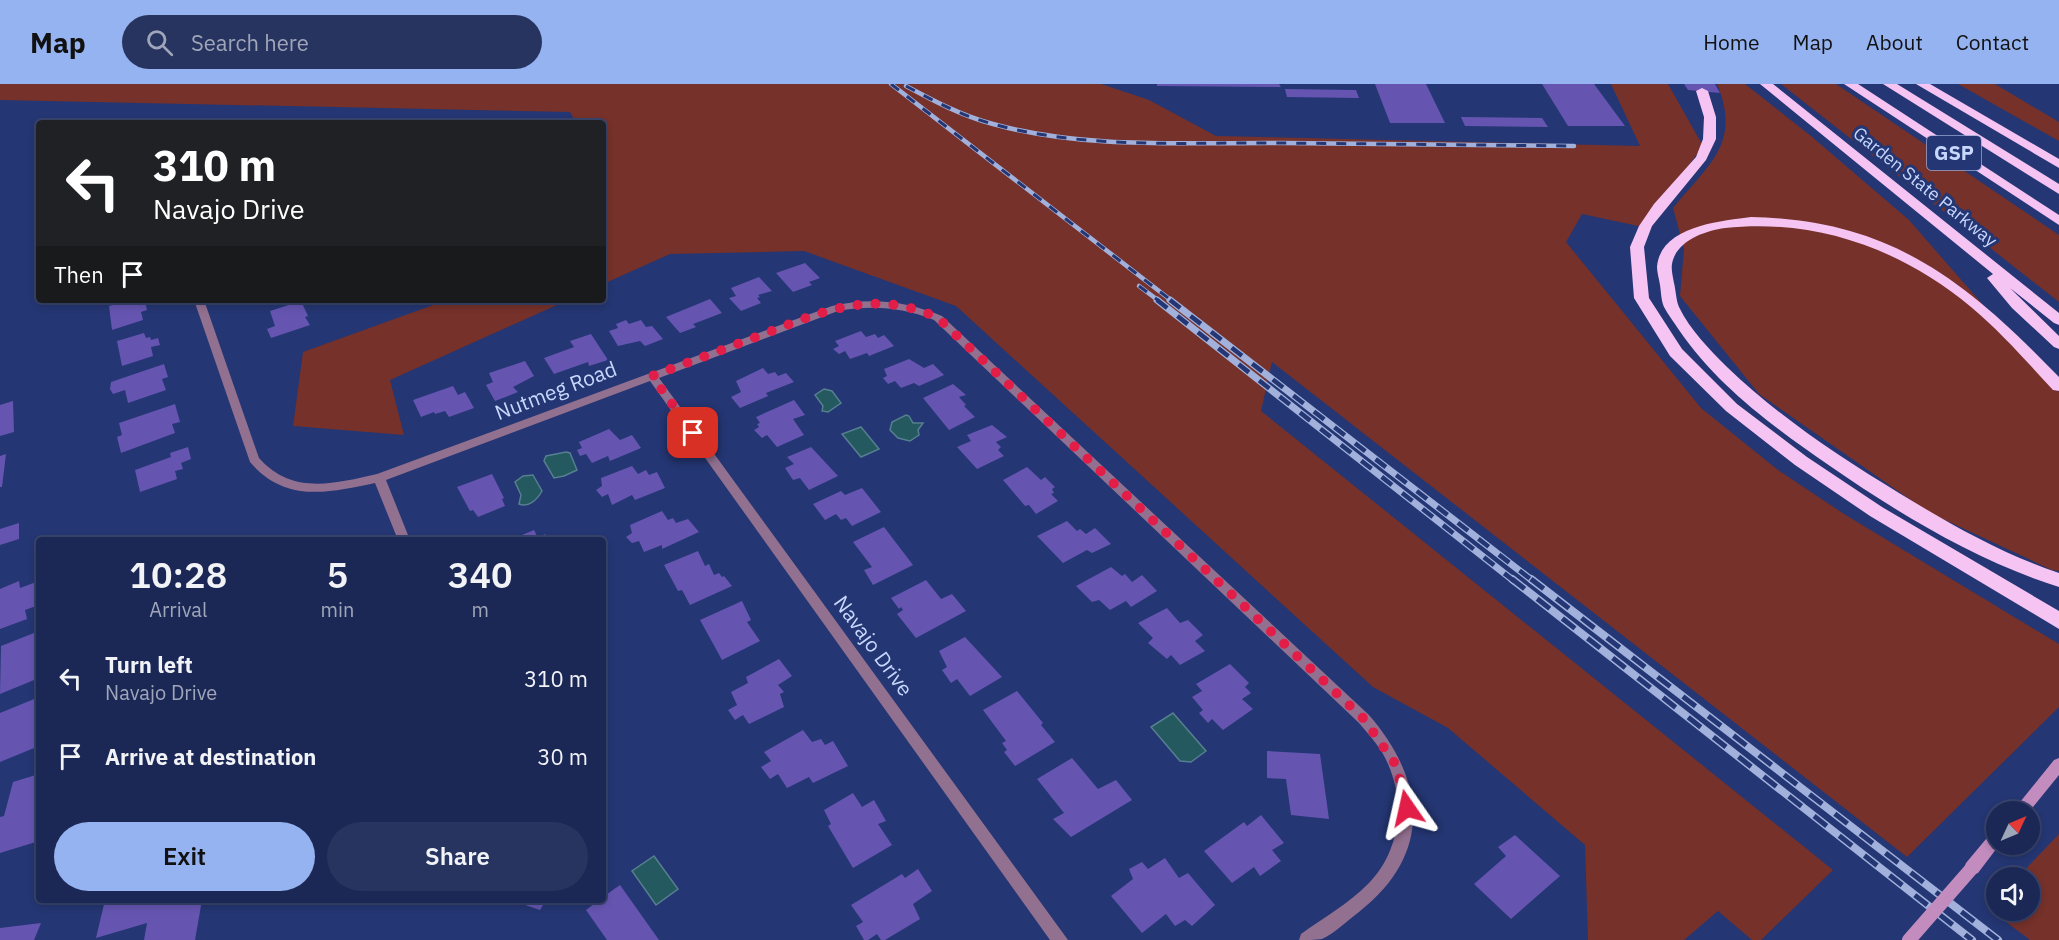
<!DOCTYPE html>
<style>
body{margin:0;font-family:"IBM Plex Sans",sans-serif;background:#283460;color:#f1f3f6;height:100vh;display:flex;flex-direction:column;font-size:22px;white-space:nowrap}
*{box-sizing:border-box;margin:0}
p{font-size:20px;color:#a0a6b9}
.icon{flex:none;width:33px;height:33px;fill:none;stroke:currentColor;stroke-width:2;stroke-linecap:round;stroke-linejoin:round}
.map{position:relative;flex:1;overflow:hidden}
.drawer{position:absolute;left:36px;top:453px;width:570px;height:366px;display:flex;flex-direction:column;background:#1b2856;border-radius:6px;box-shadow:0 3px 9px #0003,0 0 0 2px #39446c}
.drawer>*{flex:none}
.hud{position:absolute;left:36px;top:36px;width:570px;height:183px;border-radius:6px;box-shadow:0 3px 9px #0003,0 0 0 2px #39446c;background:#202124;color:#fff;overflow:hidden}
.needle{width:39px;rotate:46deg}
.controls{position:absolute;left:1986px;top:717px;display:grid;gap:12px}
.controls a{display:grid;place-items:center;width:54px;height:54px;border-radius:50%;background:#1b2856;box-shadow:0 3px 9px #0003,0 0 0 2px #39446c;font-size:30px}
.pin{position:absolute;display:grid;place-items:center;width:51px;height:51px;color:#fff;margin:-26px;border-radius:12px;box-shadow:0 3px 9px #0006}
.me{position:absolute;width:66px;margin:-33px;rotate:349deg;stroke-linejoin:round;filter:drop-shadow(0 0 4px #0008)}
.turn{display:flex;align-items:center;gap:21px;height:126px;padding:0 18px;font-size:27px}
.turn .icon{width:78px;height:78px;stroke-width:2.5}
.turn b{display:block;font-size:42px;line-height:51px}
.then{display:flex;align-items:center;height:57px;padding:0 18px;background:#0003;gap:12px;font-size:22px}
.eta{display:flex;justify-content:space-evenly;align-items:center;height:102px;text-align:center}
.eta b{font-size:36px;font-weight:600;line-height:42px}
.cta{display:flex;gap:12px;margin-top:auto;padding:12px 18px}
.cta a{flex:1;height:69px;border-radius:36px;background:#95b2f1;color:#111;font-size:24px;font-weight:600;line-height:69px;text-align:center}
.cta a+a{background:#283460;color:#f1f3f6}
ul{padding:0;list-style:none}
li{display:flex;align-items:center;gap:18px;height:78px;padding:0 18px}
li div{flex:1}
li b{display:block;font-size:22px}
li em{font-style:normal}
header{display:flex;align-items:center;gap:36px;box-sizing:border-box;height:84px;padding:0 30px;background:#95b2f1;color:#111}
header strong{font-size:28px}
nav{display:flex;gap:33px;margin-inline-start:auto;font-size:21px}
.search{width:420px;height:54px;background:#283460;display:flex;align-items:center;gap:15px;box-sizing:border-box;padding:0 21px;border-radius:33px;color:#a0a6b9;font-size:22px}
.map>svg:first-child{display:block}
.green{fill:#75312a}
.water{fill:#255960;stroke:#567f8f;stroke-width:1.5}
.building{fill:#6555b1}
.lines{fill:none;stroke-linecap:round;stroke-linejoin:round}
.minor{fill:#927090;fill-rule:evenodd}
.secondary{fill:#c28cbf;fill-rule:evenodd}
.motorway{fill:#f6c4f3;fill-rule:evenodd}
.rail-far2-casing{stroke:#a1b1dc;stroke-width:4.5}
.rail-far1-casing{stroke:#a1b1dc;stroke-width:7}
.rail-casing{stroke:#a1b1dc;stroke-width:8}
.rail-far2{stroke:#243673;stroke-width:3;stroke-dasharray:10;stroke-linecap:butt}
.rail-far1{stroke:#243673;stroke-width:4.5;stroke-dasharray:13;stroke-linecap:butt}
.rail{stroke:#243673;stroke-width:5;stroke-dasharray:16;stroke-linecap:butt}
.secondary-bridge{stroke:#c28cbf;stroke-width:14}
.route{stroke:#e11d48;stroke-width:10;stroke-dasharray:0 18}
.labels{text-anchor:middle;stroke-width:6;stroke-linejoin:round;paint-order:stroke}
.far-street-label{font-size:18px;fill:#c8d7fc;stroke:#243673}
.shield{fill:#243673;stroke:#97a7d3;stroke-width:1.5}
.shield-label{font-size:20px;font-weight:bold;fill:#c8d7fc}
.street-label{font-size:21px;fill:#c8d7fc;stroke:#243673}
</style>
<header>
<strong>Map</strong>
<div class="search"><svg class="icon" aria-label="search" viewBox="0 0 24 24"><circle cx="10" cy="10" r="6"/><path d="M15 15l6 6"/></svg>Search here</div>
<nav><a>Home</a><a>Map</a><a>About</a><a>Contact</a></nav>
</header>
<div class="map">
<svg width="2059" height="856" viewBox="0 0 2059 856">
<rect width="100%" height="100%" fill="#243673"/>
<g class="green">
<polygon points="0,0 1101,0 1149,16 1216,52 1640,62 1611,0 1668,0 1703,62 1643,143 1582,130 1566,158 1701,324 1778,386 1844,430 2059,560 2059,623 1907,773 1272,278 1261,327 1833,786 1761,856 1752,856 1718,827 1684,856 1588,856 1585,761 1448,644 1373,603 956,222 804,167 670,170 603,200 603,116 608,107 603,96 603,39 576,39 570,28 0,16"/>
<path d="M 1717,0 L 1745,0 L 1811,52 L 1909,136 L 2059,308 L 2059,487 L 2052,486 L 1928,428 L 1759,310 L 1680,212 L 1684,165 L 1673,124 C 1708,81 1742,60 1717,0 Z"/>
<polygon points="1781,0 1836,0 2059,151 2059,218"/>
<polygon points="1958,0 1995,0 2059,38 2059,57"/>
<polygon points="447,216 568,216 390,296 404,351 293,342 303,268"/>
<polygon points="2059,750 2059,856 2030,856 1989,825 1996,817 1996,826 2030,826 2030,794 2018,793"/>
</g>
<g class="water">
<polygon points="824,305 832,307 841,319 828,328 822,327 823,322 815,311"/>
<polygon points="906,331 909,332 913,339 923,339 918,346 919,351 910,357 898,354 890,346 892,338"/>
<polygon points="861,343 879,365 861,373 842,350"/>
<polygon points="566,368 570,369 577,386 564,392 554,394 544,377 546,372"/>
<path d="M 533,391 L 542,407 C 537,416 528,424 519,420 L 521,411 L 515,398 L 523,392 Z"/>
<polygon points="1173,629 1206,667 1191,678 1180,677 1151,643"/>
<polygon points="654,772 678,805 656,821 632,787"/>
</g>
<g class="building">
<polygon points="1157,0 1279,0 1281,3 1157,2"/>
<polygon points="1375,0 1426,0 1445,39 1390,39"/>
<polygon points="1542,0 1594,0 1625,42 1568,42"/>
<polygon points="1684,0 1715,0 1720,9 1688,6"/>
<polygon points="1285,5 1356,6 1359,14 1287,13"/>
<polygon points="1461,33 1542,34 1548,43 1465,42"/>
<polygon points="805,179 820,194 809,198 812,201 793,208 776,189"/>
<polygon points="759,193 772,207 758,211 760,213 757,214 761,219 741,227 729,214 736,212 731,204"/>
<polygon points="710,215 722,229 693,240 696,243 680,249 666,233"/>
<polygon points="130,216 135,216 136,220 145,217 147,226 141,228 143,236 112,246 109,222"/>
<polygon points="301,217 308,232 305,233 310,241 271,254 267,245 275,242 270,227"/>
<polygon points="626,236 629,240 641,236 646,243 652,242 663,255 645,262 640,257 618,262 609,247 618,244 616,240"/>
<polygon points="861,247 866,253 875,250 878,254 884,251 894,262 869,272 867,269 850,275 845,267 839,270 833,265 839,262 835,257"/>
<polygon points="144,249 146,254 150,253 151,256 158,254 160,261 151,263 153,272 122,282 117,257"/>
<polygon points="591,250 608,276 589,282 588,278 554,290 544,274 574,263 570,257"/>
<polygon points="909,275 924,284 933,280 944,291 919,302 914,299 901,304 895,297 888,300 883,294 887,292 884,285"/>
<polygon points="525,277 534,292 513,303 518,308 495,317 486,301 493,298 489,289"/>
<polygon points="164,280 168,293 162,295 166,306 128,319 125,306 113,310 110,305 111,298"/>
<polygon points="763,284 768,290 775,288 778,292 786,289 794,298 766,309 768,312 740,324 731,313 741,308 736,297"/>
<polygon points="953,300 966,311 959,313 966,321 964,322 975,333 949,346 923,314"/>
<polygon points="453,302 458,311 465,308 474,324 449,333 445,327 435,330 434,328 421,333 413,316"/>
<polygon points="794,316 805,331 793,335 804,351 777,363 767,351 762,354 754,346 759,343 757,340 760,339 756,333"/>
<polygon points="13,317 14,348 0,352 0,321"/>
<polygon points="175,320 180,338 172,340 175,349 121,369 117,353 122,351 119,339"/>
<polygon points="992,341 1007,353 996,358 1001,363 998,366 1004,372 977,385 957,363 971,357 967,351"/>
<polygon points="609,345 620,356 632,351 641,364 610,377 608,372 592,379 586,370 580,372 577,366 582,364 579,358"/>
<polygon points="188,363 191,375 181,379 183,385 175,387 177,395 140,408 135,386 171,373 170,369"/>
<polygon points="811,363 838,392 809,406 800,394 793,396 785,384 794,380 787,373"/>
<polygon points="6,370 2,403 0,403 0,372"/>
<polygon points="632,382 638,390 646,386 649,391 657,388 665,404 635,416 632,411 612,421 608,410 602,413 596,406 602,402 601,394"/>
<polygon points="1027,383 1041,396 1045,393 1055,403 1052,405 1054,409 1051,410 1058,417 1036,430 1029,421 1025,422 1003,396"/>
<polygon points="492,390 504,414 502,415 505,422 478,433 473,426 470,427 457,403"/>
<polygon points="862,404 881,428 852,442 846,434 841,436 836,430 825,436 813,420 841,407 845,411"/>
<polygon points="662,427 668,436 673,434 676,439 688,435 699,448 662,465 662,461 644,468 639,457 632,459 626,453 632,449 630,441"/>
<polygon points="1067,437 1077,447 1080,445 1086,450 1095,444 1111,460 1092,469 1087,466 1063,479 1037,452"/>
<polygon points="19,439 19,455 0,461 0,445"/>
<polygon points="884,443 913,481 873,501 864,486 872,483 853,458"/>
<polygon points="534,446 538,454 545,450 548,456 510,456"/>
<polygon points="698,467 705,482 709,480 714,491 719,489 722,493 724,492 732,502 690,521 682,506 678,507 664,481"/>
<polygon points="1111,483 1122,492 1125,490 1132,498 1142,491 1157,507 1131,523 1126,517 1110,526 1099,516 1092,518 1076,502"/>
<polygon points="926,496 941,515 952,510 966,527 916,554 897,530 903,526 901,523 899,525 891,514"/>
<polygon points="19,497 20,504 39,497 39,521 25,526 27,535 0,545 0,505"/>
<polygon points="742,517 751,536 747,538 760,557 722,576 700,536"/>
<polygon points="1167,524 1180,539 1188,536 1203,551 1195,557 1205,567 1180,581 1171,571 1167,575 1148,559 1153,554 1138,539"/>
<polygon points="39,547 39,594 0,610 1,562"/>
<polygon points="965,553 1002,593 970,612 957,595 951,599 942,586 947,583 939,567"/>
<polygon points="779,575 792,592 778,601 784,608 780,610 784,623 749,640 743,631 735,636 728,626 737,621 731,608 748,599 746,593"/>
<polygon points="1230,580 1249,599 1245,603 1251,609 1242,615 1253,625 1223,646 1212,635 1208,639 1199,629 1203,626 1192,613 1202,607 1196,600"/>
<polygon points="1017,607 1043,639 1041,641 1055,658 1015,682 1004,668 1007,666 1002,659 1006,657 983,626"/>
<polygon points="39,613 39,662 0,678 0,629"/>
<polygon points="803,646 812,658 821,655 825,661 833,657 848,682 813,699 809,693 787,704 778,690 770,695 761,683 771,677 764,668"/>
<polygon points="1267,667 1320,670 1329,735 1291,731 1286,695 1267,694"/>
<polygon points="1072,674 1098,705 1116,696 1132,716 1071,753 1053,735 1064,729 1037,695"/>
<polygon points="39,690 39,757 0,769 0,733 4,732 13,698"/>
<polygon points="853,709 862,723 874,716 886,737 878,740 892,761 853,784 828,742 831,740 824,726"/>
<polygon points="1261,731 1284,759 1272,766 1281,777 1260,792 1254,783 1232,799 1204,767 1244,738 1247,742"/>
<polygon points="1515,751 1560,792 1511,835 1474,800 1506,772 1498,763"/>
<polygon points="1165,774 1179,794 1188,789 1215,821 1192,842 1185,836 1175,842 1166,830 1142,849 1111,812 1133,795 1129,785 1142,778 1148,785"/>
<polygon points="918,785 932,807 913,820 920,835 885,856 881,856 877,850 868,856 864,856 856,842 863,838 851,821 902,790 905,794"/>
<polygon points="620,801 659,856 607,856 586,826 599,816 603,816 603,813"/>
<polygon points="105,816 202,816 195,856 144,856 147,839 96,854"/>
<polygon points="510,816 546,816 540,826"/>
<polygon points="41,839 34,856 0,856 0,844"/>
</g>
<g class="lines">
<path class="minor" d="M 194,216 L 204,216 L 259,374 C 292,411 333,400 377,390 L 832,222 C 870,213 906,217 942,232 L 1369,631 C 1426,697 1433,770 1359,828 C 1348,836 1335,849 1322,855 C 1316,856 1306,856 1299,856 L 1301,850 C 1323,834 1348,820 1368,800 C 1399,769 1406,721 1388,680 C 1382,665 1370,652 1359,639 L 934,236 C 902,223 872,221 838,227 L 659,294 L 1068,856 L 1050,856 L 650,297 L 386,396 L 410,456 L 398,456 L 375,399 C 328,409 285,419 250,378 Z"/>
<g class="secondary">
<polygon points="2059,674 2059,691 2029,728 2012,728 2054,676"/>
<polygon points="1996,747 1996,760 2000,760 1978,789 1972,791 1966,789 1964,784 1966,779 1991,749"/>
</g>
<g class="motorway">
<polygon points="1760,0 1773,0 2059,229 2059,241 2054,239 2010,204 2059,252 2059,265 2054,263 2012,224 1987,194 1993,190"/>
<polygon points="1844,0 1858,0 2059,131 2059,141"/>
<polygon points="1883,0 1897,0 2059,100 2059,110"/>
<polygon points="1916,0 1930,0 2059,75 2059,84"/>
<polygon points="1702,4 1708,7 1716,33 1716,55 1706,76 1652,142 1644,163 1649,214 1682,265 1737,320 1807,373 1882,423 2059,527 2059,545 1870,432 1795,381 1726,327 1670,272 1634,214 1630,163 1639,142 1654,120 1696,73 1703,55 1704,33 1696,7"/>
<path d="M 1751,133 C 1891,136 1965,196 2059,293 L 2059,307 L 2053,306 C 2027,278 2001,248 1971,223 C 1902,165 1815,134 1725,144 C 1704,147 1676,157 1672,180 C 1671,186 1673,193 1674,199 C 1676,207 1676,216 1679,223 C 1690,246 1710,266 1727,283 C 1778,332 1838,372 1899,409 C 1950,440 2002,470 2059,489 L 2059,503 C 1977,477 1901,431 1830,382 C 1775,344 1717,302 1679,246 C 1674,238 1668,231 1664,223 C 1661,216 1661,207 1660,201 C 1659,195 1657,188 1657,183 C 1660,142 1721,137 1751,133 Z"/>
</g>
<defs>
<g id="rail-far2">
<polyline points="891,0 1172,217"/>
<path d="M 906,2 C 934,17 962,32 993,40 C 1087,66 1187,58 1283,59 C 1380,60 1477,61 1574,62"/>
<polyline points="1139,202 1159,217"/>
</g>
<g id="rail-far1">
<polyline points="1157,216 1514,497"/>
<polyline points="1170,216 1533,497"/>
</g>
<g id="rail">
<polyline points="1512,495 1972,856"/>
<polyline points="1531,495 1998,856"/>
</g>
</defs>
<use href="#rail-far2" class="rail-far2-casing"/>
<use href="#rail-far1" class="rail-far1-casing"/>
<use href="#rail" class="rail-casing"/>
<use href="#rail-far2" class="rail-far2"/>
<use href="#rail-far1" class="rail-far1"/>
<use href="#rail" class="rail"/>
<polyline class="secondary-bridge" points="1909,856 1972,784"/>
</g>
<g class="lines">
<path class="route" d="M 693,349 L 652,292 C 687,279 722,266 756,253 C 819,229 872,203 938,234 L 1364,635 L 1396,681 L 1407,724"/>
</g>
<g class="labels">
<g class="far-street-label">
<text transform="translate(1925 103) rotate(39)" y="6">Garden State Parkway</text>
</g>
<rect class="shield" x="1927" y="52" width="54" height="34" rx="4.5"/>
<g class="shield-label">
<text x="1954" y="76">GSP</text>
</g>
<g class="street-label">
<text transform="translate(556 307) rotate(-21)" y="7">Nutmeg Road</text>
<text transform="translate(873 562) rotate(54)" y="7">Navajo Drive</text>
</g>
</g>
</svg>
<div class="controls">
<a><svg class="needle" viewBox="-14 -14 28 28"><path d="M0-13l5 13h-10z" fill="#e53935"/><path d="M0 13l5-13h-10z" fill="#a0a6b9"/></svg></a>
<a><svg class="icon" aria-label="sound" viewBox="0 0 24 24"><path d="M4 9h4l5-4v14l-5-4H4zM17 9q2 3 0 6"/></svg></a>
</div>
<div class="pin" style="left:693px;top:349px;background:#d93025"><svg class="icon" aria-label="arrive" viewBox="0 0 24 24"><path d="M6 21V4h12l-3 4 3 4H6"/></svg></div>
<svg class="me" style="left:1407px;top:724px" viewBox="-20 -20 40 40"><path d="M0-17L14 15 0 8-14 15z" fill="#e11d48" stroke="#fff" stroke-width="4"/></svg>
<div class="hud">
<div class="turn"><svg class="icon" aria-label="left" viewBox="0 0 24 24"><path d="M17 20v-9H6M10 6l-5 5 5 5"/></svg><div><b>310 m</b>Navajo Drive</div></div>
<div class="then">Then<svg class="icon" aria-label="arrive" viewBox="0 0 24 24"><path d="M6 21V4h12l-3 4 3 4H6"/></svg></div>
</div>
<section class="drawer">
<div class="eta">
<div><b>10:28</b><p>Arrival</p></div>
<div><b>5</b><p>min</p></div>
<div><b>340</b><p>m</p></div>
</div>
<ul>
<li><svg class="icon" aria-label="left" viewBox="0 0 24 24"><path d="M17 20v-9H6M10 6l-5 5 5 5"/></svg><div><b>Turn left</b><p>Navajo Drive</p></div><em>310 m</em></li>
<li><svg class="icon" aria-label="arrive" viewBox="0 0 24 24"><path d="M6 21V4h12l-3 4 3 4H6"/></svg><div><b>Arrive at destination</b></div><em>30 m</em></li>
</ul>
<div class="cta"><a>Exit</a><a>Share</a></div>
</section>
</div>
